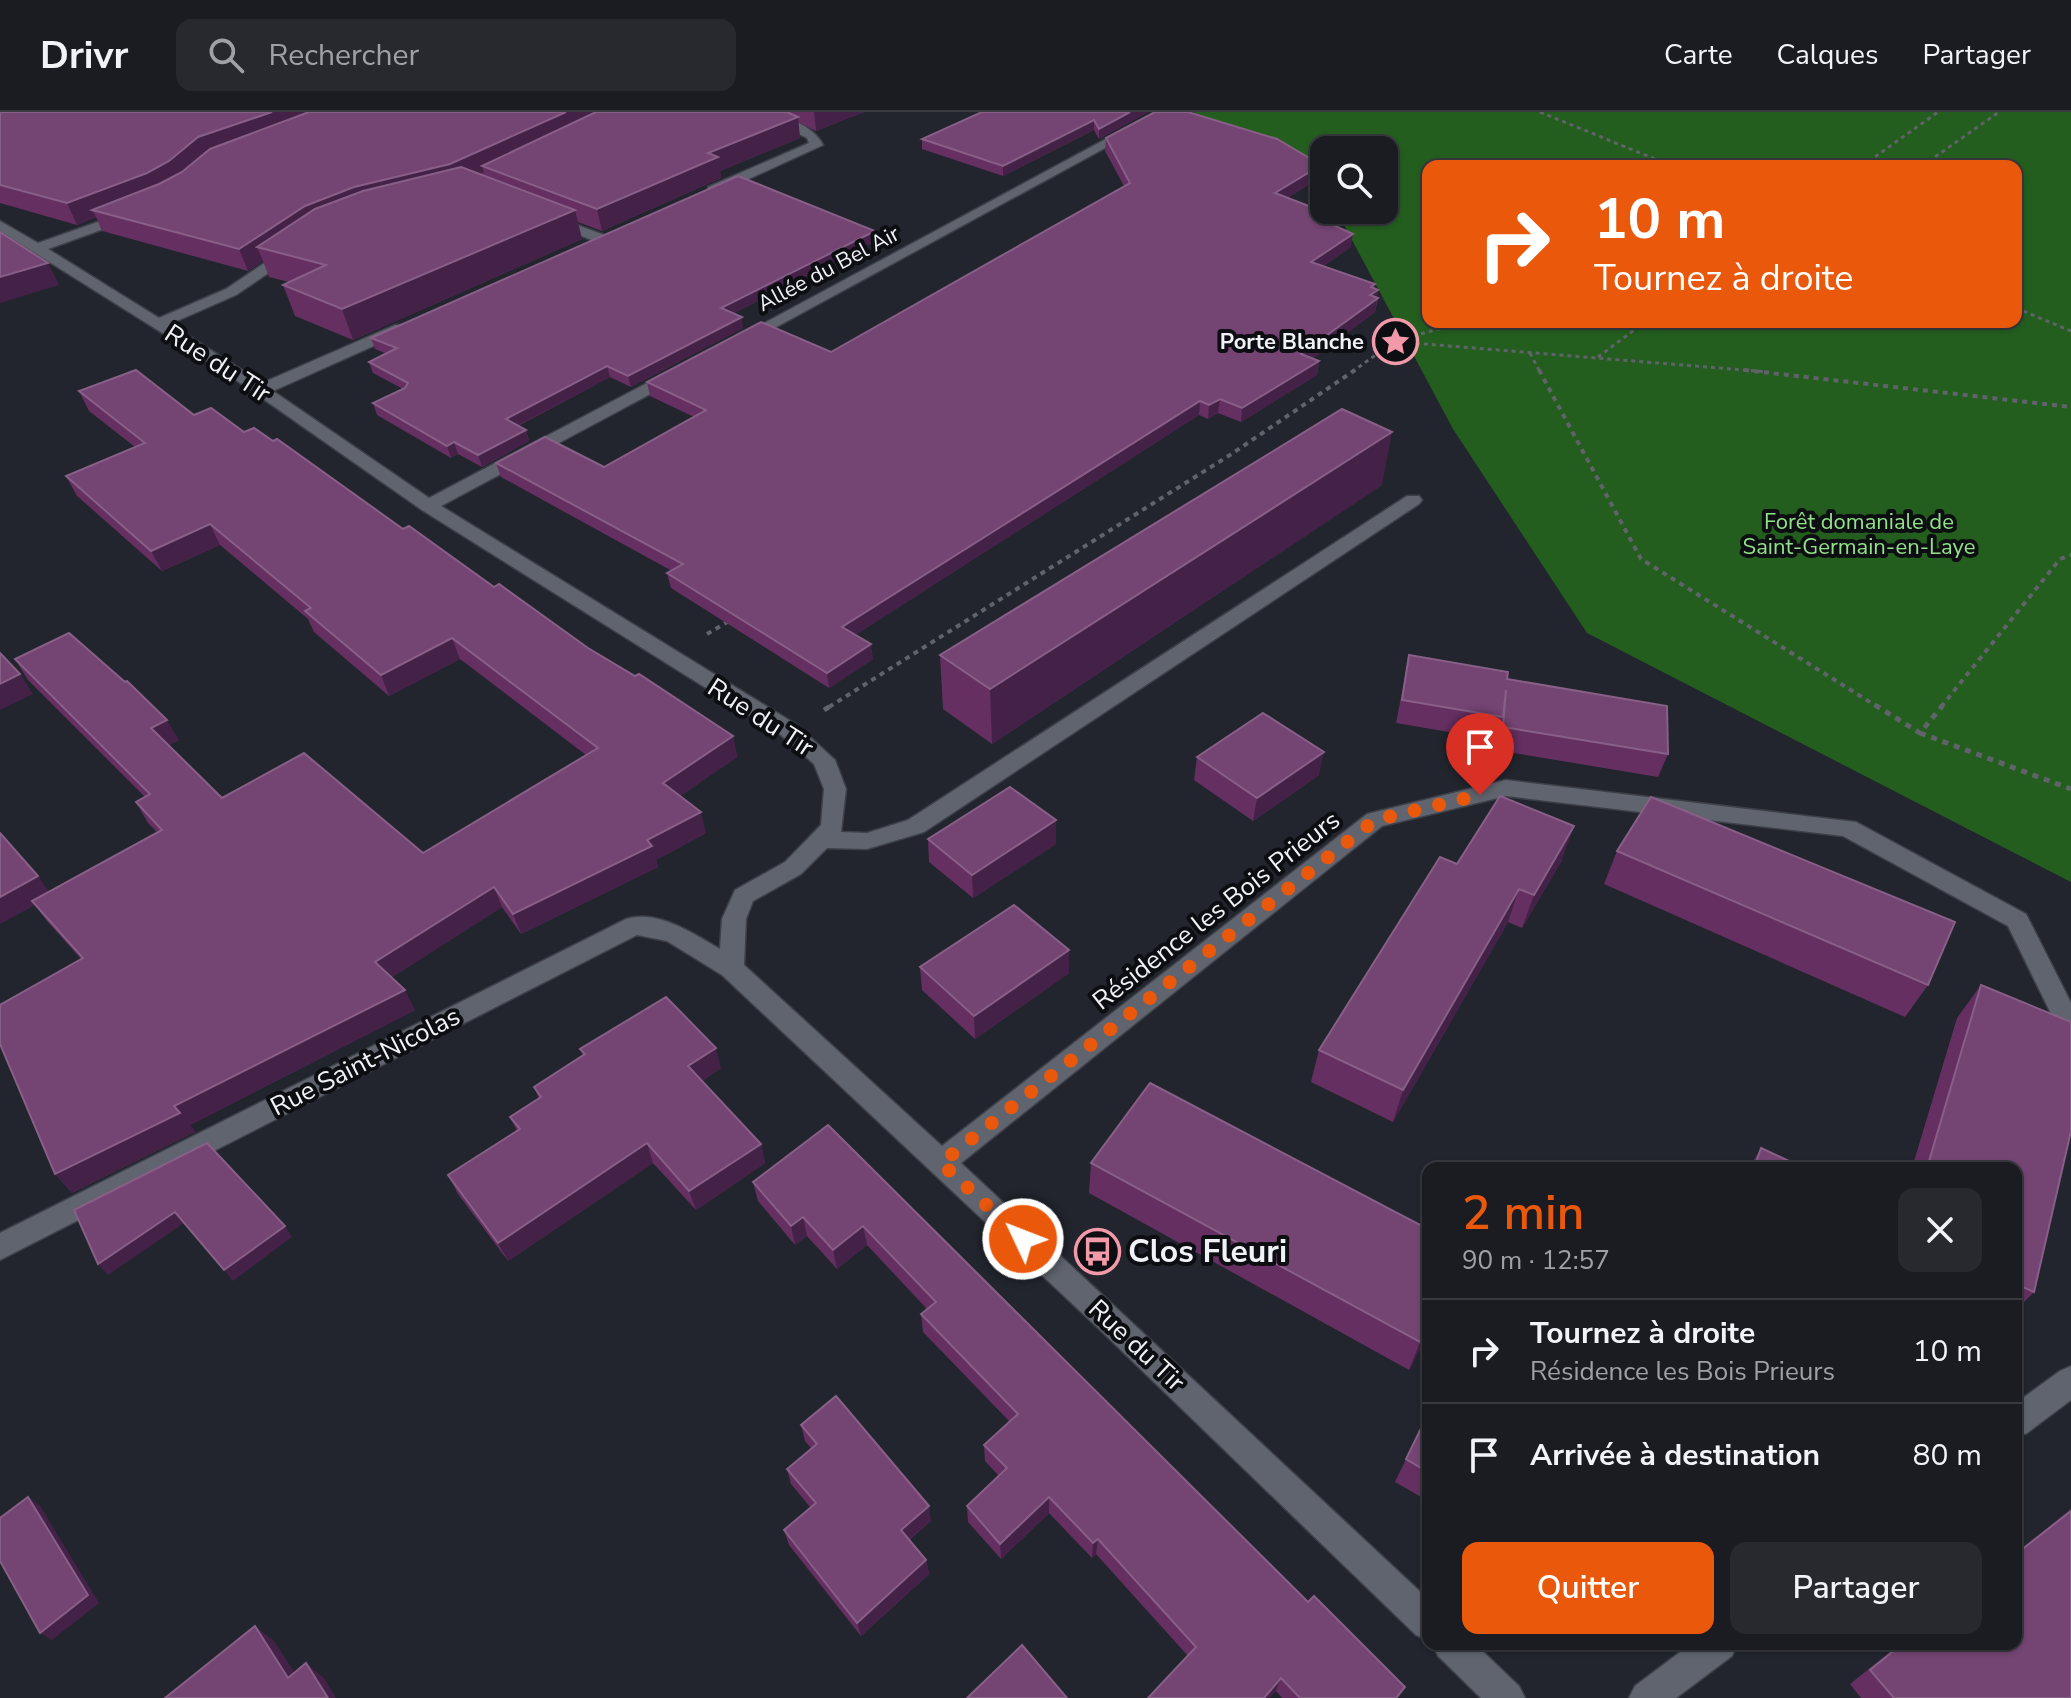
<!DOCTYPE html>
<html lang="fr">
<meta charset="utf-8">
<style>
body{margin:0;font-family:"Nunito Sans",sans-serif;background:#27292f;color:#f1f3f6;height:100vh;display:flex;flex-direction:column;font-size:30px;white-space:nowrap}
*{box-sizing:border-box;margin:0}
p{font-size:26px;color:#9fa1a5}
.icon{flex:none;width:44px;height:44px;fill:none;stroke:currentColor;stroke-width:2;stroke-linecap:round;stroke-linejoin:round}
.map{position:relative;flex:1;overflow:hidden}
.side{position:absolute;left:1422px;top:1050px;width:600px;height:488px;display:flex;flex-direction:column;background:#1a1c22;border-radius:16px;box-shadow:0 2px 6px #0004,0 0 0 2px #383a40}
.side>*{flex:none}
.top-card{position:absolute;left:1422px;top:48px;width:600px;height:168px;border-radius:16px;box-shadow:0 2px 6px #0004,0 0 0 2px #383a40;background:#ea580c;color:#fff;overflow:hidden}
.buttons{position:absolute;left:1310px;top:24px;display:grid;gap:16px}
.buttons a{display:grid;place-items:center;width:88px;height:88px;border-radius:16px;background:#1a1c22;box-shadow:0 2px 6px #0004,0 0 0 2px #383a40;font-size:40px}
.pin{position:absolute;display:grid;place-items:center;width:68px;height:68px;color:#fff;margin:-82px -34px;border-radius:50% 50% 50% 0;rotate:-45deg;box-shadow:0 0 8px #0007}
.pin .icon{rotate:45deg}
.me{position:absolute;width:88px;margin:-44px;rotate:313deg;stroke-linejoin:round;filter:drop-shadow(0 0 6px #0008)}
.turn{display:flex;align-items:center;gap:28px;height:168px;padding:0 40px;font-size:36px}
.turn .icon{width:104px;height:104px;stroke-width:2.5}
.turn b{display:block;font-size:56px;line-height:68px}
.round{display:grid;place-items:center;flex:none;width:84px;height:84px;border-radius:16px;background:#27292f}
.head{display:flex;align-items:center;justify-content:space-between;height:136px;padding:0 40px}
h1{font-size:48px;font-weight:600;line-height:60px;color:#ea580c}
.button{display:flex;gap:16px;margin-top:auto;padding:16px 40px}
.button a{flex:1;height:92px;border-radius:16px;background:#ea580c;color:#fff;font-size:32px;font-weight:600;line-height:92px;text-align:center}
.button a+a{background:#27292f;color:#f1f3f6}
ul{padding:0;list-style:none}
li{display:flex;align-items:center;gap:24px;height:104px;padding:0 40px;border-top:2px solid #383a40}
li div{flex:1}
li b{display:block;font-size:30px}
li em{font-style:normal}
header{display:flex;align-items:center;gap:48px;box-sizing:border-box;height:112px;padding:0 40px;background:#1a1c22;border-bottom:2px solid #383a40}
header strong{font-size:38px}
nav{display:flex;gap:44px;margin-inline-start:auto;font-size:28px}
.search{width:560px;height:72px;background:#27292f;display:flex;align-items:center;gap:20px;box-sizing:border-box;padding:0 28px;border-radius:16px;color:#9fa1a5;font-size:30px}
.map>svg:first-child{display:block}
.forest{fill:#235e1e;fill-rule:evenodd}
.lines{fill:none;stroke-linecap:round;stroke-linejoin:round}
.minor-casing{stroke:#3d4048;stroke-width:3}
.path-far2{stroke:#61636b;stroke-width:3;stroke-dasharray:4 4;stroke-linecap:butt}
.path-far1{stroke:#61636b;stroke-width:4;stroke-dasharray:5 5;stroke-linecap:butt}
.path{stroke:#61636b;stroke-width:5;stroke-dasharray:6 6;stroke-linecap:butt}
.minor{fill:#60646e;fill-rule:evenodd}
.wall{fill:#652f62}
.shaded-wall{fill:#442247}
.building{fill:#744472;stroke:#885f87;stroke-width:2}
.route{stroke:#ea580c;stroke-width:14;stroke-dasharray:0 25.2}
.labels{text-anchor:middle;stroke-width:8;stroke-linejoin:round;paint-order:stroke}
.far-street-label{font-size:22px;fill:#f0f2f8;stroke:#0d0e12}
.far-poi-label{font-size:22px;font-weight:bold;fill:#f0f2f8;stroke:#0d0e12;text-anchor:end}
.far-park-label{font-size:22px;fill:#92e28a;stroke:#0d0e12}
.street-label{font-size:26px;fill:#f0f2f8;stroke:#0d0e12}
.near-poi-label{font-size:32px;font-weight:bold;fill:#f0f2f8;stroke:#0d0e12;text-anchor:start}
</style>
<header>
<strong>Drivr</strong>
<div class="search"><svg class="icon" aria-label="search" viewBox="0 0 24 24"><circle cx="10" cy="10" r="6"/><path d="M15 15l6 6"/></svg>Rechercher</div>
<nav><a>Carte</a><a>Calques</a><a>Partager</a></nav>
</header>
<div class="map">
<svg width="2071" height="1586" viewBox="0 0 2071 1586">
<rect width="100%" height="100%" fill="#22252e"/>
<path class="forest" d="M 1193,0 L 2071,0 L 2071,770 L 1587,521 L 1453,317 L 1336,98 L 1384,98 L 1384,38 L 1324,38 L 1324,75 L 1316,59 ZM 1428,54 L 2016,54 L 2016,210 L 1428,210 Z"/>
<g class="lines">
<defs>
<g id="minor">
<path d="M 755,0 C 777,0 813,12 823,33 L 718,81 L 708,81 L 708,75 L 809,31 L 807,26 Z"/>
<polygon points="1156,0 1171,0 747,231 741,233 733,228"/>
<path d="M 129,99 L 136,103 L 134,106 L 48,137 L 159,206 L 226,177 L 288,135 L 298,135 L 298,141 L 236,183 L 170,212 L 262,271 L 395,213 L 407,213 L 407,219 L 273,279 L 429,386 L 670,259 L 682,259 L 684,262 L 682,265 L 441,394 L 797,613 L 835,648 L 846,677 L 841,720 L 867,721 L 908,708 L 1407,384 L 1419,384 L 1422,388 L 1419,392 L 924,720 L 867,737 L 827,736 L 801,762 L 753,789 L 746,807 L 744,853 L 942,1034 L 1367,702 L 1506,668 L 1856,710 L 2026,802 L 2071,891 L 2071,927 L 2062,924 L 2008,814 L 1843,724 L 1506,684 L 1382,714 L 961,1051 L 1428,1487 L 1428,1528 L 1416,1523 L 1095,1213 L 722,863 L 667,829 L 637,823 L 0,1148 L 0,1121 L 626,807 C 658,797 694,822 720,837 L 722,807 L 735,778 L 785,750 L 821,713 L 824,677 L 814,652 L 781,623 L 422,398 L 226,261 L 0,119 L 0,109 L 38,131 Z"/>
<polygon points="550,103 607,124 609,127 607,130 597,130 545,110 543,107"/>
<polygon points="2071,1254 2071,1288 2027,1321 2016,1325 2016,1291 2060,1259"/>
<polygon points="1433,1532 1475,1532 1519,1574 1525,1586 1481,1586 1438,1544"/>
<polygon points="1691,1532 1737,1532 1732,1544 1676,1586 1629,1586 1635,1574"/>
</g>
</defs>
<use href="#minor" class="minor-casing"/>
<g class="path-far2">
<polyline points="1540,0 1672,54"/>
<polyline points="1862,54 1938,0"/>
<polyline points="1922,54 1999,0"/>
<polyline points="2016,196 2071,219"/>
<polyline points="1400,230 1768,260"/>
<polyline points="1530,241 1540,260"/>
<polyline points="1598,245 1645,210"/>
<polyline points="1352,260 1395,229 1464,210"/>
</g>
<g class="path-far1">
<polyline points="1539,258 1641,447 1878,595"/>
<polyline points="1744,258 2071,295"/>
<polyline points="707,522 729,509"/>
<polyline points="829,595 1230,343 1355,258"/>
<polyline points="1941,595 2060,447 2071,443"/>
</g>
<g class="path">
<polyline points="1875,593 1920,621 1943,593"/>
<polyline points="824,598 832,593"/>
<polyline points="1920,621 2071,677"/>
</g>
<use href="#minor" class="minor"/>
</g>
<g class="wall">
<polygon points="0,0 864,0 816,19 798,10 800,26 720,59 721,66 602,119 578,110 582,127 353,228 295,204 283,173 289,170 269,165 263,149 248,159 102,119 96,105 77,113 0,91"/>
<polygon points="1148,0 1099,27 1094,18 1003,64 922,37 922,27"/>
<polygon points="1106,26 1321,53 1319,66 1287,86 1330,102 1328,111 1351,135 1323,154 1375,172 1374,176 1378,186 1375,200 1313,246 1319,249 1317,263 1241,310 1218,301 1208,307 1199,303 855,523 873,547 829,576 671,476 667,461 672,459 501,365 496,351 604,355 694,305 650,284 647,270 831,240 1124,74 1105,39"/>
<polygon points="875,119 875,129 734,201 743,216 631,275 610,265 518,314 526,318 529,329 482,355 458,342 451,346 377,303 373,291 403,277 373,261 369,250 387,242 375,237 371,226"/>
<polygon points="79,279 194,303 244,320 403,417 588,536 733,624 737,645 680,684 706,721 656,748 658,755 521,822 502,795 392,865 415,898 190,1013 195,1020 72,1081 55,1062 81,847 47,809 35,793 49,779 158,721 148,711 136,690 145,685 28,568 15,547 179,628 169,633 222,686 423,741 586,643 460,547 389,584 314,520 308,507 220,433 162,459 77,384 66,364 135,335 89,299"/>
<polygon points="1382,373 992,632 943,597 940,543"/>
<polygon points="1409,543 1507,567 1668,642 1658,665 1496,638 1497,622 1496,628 1396,611"/>
<polygon points="1197,645 1319,663 1253,709 1194,668"/>
<polygon points="1056,708 1056,732 973,786 929,750 928,727"/>
<polygon points="1617,739 1928,873 1905,905 1604,772"/>
<polygon points="1562,748 1522,816 1508,810 1393,1010 1311,970 1319,938 1457,752"/>
<polygon points="1069,838 1069,861 975,927 922,878 920,855"/>
<polygon points="1981,873 2071,910 2071,1019 2034,1180 2016,1198 2016,1056 1912,1056 1957,906"/>
<polygon points="580,937 721,956 702,969 761,1032 765,1051 696,1098 653,1051 508,1149 458,1082 448,1063 517,1019 510,1005 539,987 534,975 583,944"/>
<polygon points="828,1013 1308,1490 1405,1575 1398,1586 1282,1586 1276,1579 1188,1544 1096,1442 1092,1446 1049,1401 1001,1447 968,1410 967,1394 999,1364 985,1349 984,1333 1010,1310 923,1220 921,1202 927,1197 867,1133 837,1157 807,1124 795,1133 758,1089 753,1070"/>
<polygon points="1761,1036 1804,1056 1749,1056"/>
<polygon points="1091,1051 1428,1117 1428,1221 1409,1258 1089,1081"/>
<polygon points="1428,1302 1428,1389 1395,1370"/>
<polygon points="801,1313 931,1409 909,1428 926,1448 929,1462 861,1524 789,1433 784,1418 811,1396 791,1372 787,1357 811,1336 805,1329"/>
<polygon points="2071,1397 2071,1586 1861,1586 1850,1572 1900,1532 2016,1532 2016,1441"/>
</g>
<g class="shaded-wall">
<polygon points="272,0 321,0 177,71 92,98 96,105 77,113 67,91 198,25"/>
<polygon points="566,0 614,0 482,54 484,60 456,73 257,135 263,149 248,159 239,137 305,94 354,75"/>
<polygon points="814,0 864,0 816,19"/>
<polygon points="1130,0 1148,0 1099,27 1099,17"/>
<polygon points="798,5 800,26 720,59 721,66 602,119 597,97 708,41"/>
<polygon points="1094,8 1094,18 1003,64 1003,54"/>
<polygon points="1321,53 1319,66 1273,94 1275,81"/>
<polygon points="575,98 582,127 353,228 342,197"/>
<polygon points="1330,102 1328,115 1320,107"/>
<polygon points="875,119 875,129 723,207 721,196"/>
<polygon points="1353,122 1351,135 1309,163 1311,150"/>
<polygon points="48,151 59,173 0,191 0,165"/>
<polygon points="1375,172 1373,181 1378,178 1375,200 1299,256 1301,242"/>
<polygon points="742,205 743,216 631,275 628,264"/>
<polygon points="1319,249 1317,263 1241,310 1242,296"/>
<polygon points="607,254 610,265 509,318 506,307"/>
<polygon points="1220,287 1218,301 1208,307 1209,293"/>
<polygon points="1200,289 1199,303 844,530 842,515"/>
<polygon points="526,318 529,329 482,355 478,343"/>
<polygon points="1392,320 1382,373 992,632 990,577"/>
<polygon points="454,330 458,342 451,346 447,334"/>
<polygon points="210,412 220,433 162,459 151,439"/>
<polygon points="452,526 460,547 389,584 381,563"/>
<polygon points="871,532 873,547 829,576 827,561"/>
<polygon points="20,562 33,582 0,598 0,572"/>
<polygon points="167,608 179,628 163,636 151,616"/>
<polygon points="733,624 737,645 668,692 663,671"/>
<polygon points="1324,640 1319,663 1253,709 1257,686"/>
<polygon points="701,700 706,721 656,748 658,755 521,822 513,802"/>
<polygon points="1056,708 1056,732 973,786 972,763"/>
<polygon points="1574,714 1562,748 1522,816 1534,783"/>
<polygon points="38,764 52,784 0,812 0,785"/>
<polygon points="494,775 502,795 385,870 375,850"/>
<polygon points="1519,777 1508,810 1393,1010 1403,978"/>
<polygon points="1069,838 1069,861 975,927 974,904"/>
<polygon points="405,878 415,898 190,1013 195,1020 72,1081 55,1062 174,994"/>
<polygon points="716,936 721,956 694,974 688,954"/>
<polygon points="647,1031 653,1051 508,1149 498,1131"/>
<polygon points="761,1032 765,1051 696,1098 689,1079"/>
<polygon points="175,1100 184,1111 108,1163 98,1152"/>
<polygon points="803,1105 807,1124 795,1133 791,1114"/>
<polygon points="285,1114 292,1125 233,1169 224,1158"/>
<polygon points="863,1114 867,1133 837,1157 833,1138"/>
<polygon points="1428,1216 1428,1221 1409,1258 1420,1230"/>
<polygon points="28,1385 40,1394 99,1491 52,1528 40,1521"/>
<polygon points="1049,1385 1049,1401 1001,1447 1000,1432"/>
<polygon points="929,1394 931,1409 903,1432 901,1418"/>
<polygon points="1098,1427 1096,1442 1092,1446 1093,1431"/>
<polygon points="926,1448 929,1462 861,1524 857,1511"/>
<polygon points="255,1514 274,1529 307,1580 288,1566"/>
<polygon points="306,1551 324,1566 336,1586 328,1586"/>
<polygon points="1281,1566 1276,1579 1270,1586 1264,1586"/>
</g>
<g class="building">
<polygon points="0,0 272,0 198,25 169,49 147,61 67,91 0,73"/>
<polygon points="309,0 566,0 450,52 354,75 305,94 239,137 92,98 159,72 182,60 210,37"/>
<polygon points="596,0 787,0 798,5 708,41 718,45 597,97 482,54"/>
<polygon points="982,0 1130,0 1099,17 1094,8 1003,54 922,27"/>
<polygon points="1155,0 1188,0 1277,27 1321,53 1275,81 1330,102 1320,107 1353,122 1311,150 1375,172 1371,175 1378,178 1370,183 1378,186 1301,242 1319,249 1242,296 1220,287 1209,293 1200,289 842,515 871,532 827,561 667,461 683,452 496,351 545,325 604,355 706,298 647,270 761,210 831,240 1130,71 1106,26"/>
<polygon points="461,55 575,98 342,197 283,173 326,153 257,135 315,97 363,79"/>
<polygon points="738,64 875,119 721,196 742,205 628,264 607,254 506,307 526,318 478,343 454,330 447,334 373,291 405,276 408,271 369,250 397,236 371,226"/>
<polygon points="0,120 48,151 0,165"/>
<polygon points="136,258 194,303 211,296 244,320 254,316 273,329 277,327 403,417 409,414 494,475 499,472 588,536 635,564 639,562 733,624 663,671 701,700 647,728 652,734 513,802 494,775 375,850 405,878 174,994 180,1001 55,1062 0,932 0,893 83,846 32,789 162,718 136,690 150,682 15,547 69,521 125,570 127,569 167,608 151,616 222,686 304,641 423,741 598,636 452,526 381,563 305,499 311,496 210,412 151,439 66,364 145,331 79,279"/>
<polygon points="1342,297 1392,320 990,577 940,543"/>
<polygon points="0,541 20,562 0,572"/>
<polygon points="1409,543 1508,560 1507,567 1667,594 1668,642 1503,615 1506,578 1503,605 1402,588"/>
<polygon points="1263,601 1324,640 1257,686 1197,645"/>
<polygon points="1010,675 1056,708 972,763 928,727"/>
<polygon points="1500,684 1574,714 1534,783 1519,777 1403,978 1319,938 1440,745 1457,752"/>
<polygon points="1651,685 1955,810 1928,873 1617,739"/>
<polygon points="0,721 38,764 0,785"/>
<polygon points="1014,793 1069,838 974,904 920,855"/>
<polygon points="1981,873 2071,910 2071,1019 2034,1180 2016,1172 2016,1056 1927,1056"/>
<polygon points="666,885 716,936 688,954 761,1032 689,1079 647,1031 498,1131 448,1063 520,1017 510,1005 541,985 534,975 585,942 580,937"/>
<polygon points="1150,971 1428,1117 1428,1216 1420,1230 1091,1051"/>
<polygon points="828,1013 1308,1490 1314,1484 1405,1575 1396,1586 1300,1586 1281,1566 1264,1586 1148,1586 1196,1535 1098,1427 1093,1431 1049,1385 1000,1432 967,1394 1007,1356 984,1333 1018,1302 921,1202 936,1190 863,1114 833,1138 803,1105 791,1114 753,1070"/>
<polygon points="207,1031 285,1114 224,1158 175,1100 98,1152 74,1098"/>
<polygon points="1761,1036 1804,1056 1754,1056"/>
<polygon points="836,1284 929,1394 901,1418 926,1448 857,1511 784,1418 816,1391 787,1357 817,1332 801,1313"/>
<polygon points="1428,1302 1428,1360 1406,1347"/>
<polygon points="28,1385 88,1483 40,1521 0,1449 0,1406"/>
<polygon points="2071,1399 2071,1586 1894,1586 1870,1558 1902,1532 2016,1532 2016,1442"/>
<polygon points="255,1514 288,1566 306,1551 328,1586 165,1586"/>
<polygon points="1022,1533 1067,1586 967,1586"/>
</g>
<g class="lines">
<polyline class="route" points="1023,1127 941,1051 1375,708 1480,683"/>
</g>
<defs>
<symbol id="sight-ring" viewBox="-11 -11 22 22"><circle r="9.5" fill="#0d0e12" stroke="#f39aaa" stroke-width="1.5"/><path d="M0-6L1.8-2.2L6-1.7L2.9 1.2L3.7 5.4L0 3.3L-3.7 5.4L-2.9 1.2L-6-1.7L-1.8-2.2Z" fill="#f39aaa"/></symbol>
<symbol id="bus-ring" viewBox="-11 -11 22 22"><circle r="9.5" fill="#0d0e12" stroke="#f39aaa" stroke-width="1.5"/><path d="M-5-6H5V4H4V6H2V4H-2V6H-4V4H-5ZM-3.5-4V0h7V-4ZM-3.5 1.2v1.5H-2V1.2ZM2 1.2v1.5H3.5V1.2Z" fill="#f39aaa"/></symbol>
</defs>
<g fill-rule="evenodd">
<use href="#sight-ring" x="1370" y="204" width="51" height="51"/>
<use href="#bus-ring" x="1072" y="1114" width="51" height="51"/>
</g>
<g class="labels">
<g class="far-street-label">
<text transform="translate(828 156) rotate(-28)" y="8">Allée du Bel Air</text>
</g>
<g class="far-poi-label">
<text x="1364" y="237">Porte Blanche</text>
</g>
<g class="far-park-label">
<text x="1859" y="417">Forêt domaniale de<tspan x="1859" dy="25">Saint-Germain-en-Laye</tspan></text>
</g>
<g class="street-label">
<text transform="translate(218 251) rotate(33)" y="9">Rue du Tir</text>
<text transform="translate(761 605) rotate(33)" y="9">Rue du Tir</text>
<text transform="translate(1216 798) rotate(-38)" y="9">Résidence les Bois Prieurs</text>
<text transform="translate(365 949) rotate(-27)" y="9">Rue Saint-Nicolas</text>
<text transform="translate(1137 1233) rotate(43)" y="9">Rue du Tir</text>
</g>
<g class="near-poi-label">
<text x="1128" y="1150">Clos Fleuri</text>
</g>
</g>
</svg>
<div class="buttons">
<a><svg class="icon" aria-label="search" viewBox="0 0 24 24"><circle cx="10" cy="10" r="6"/><path d="M15 15l6 6"/></svg></a>
</div>
<div class="pin" style="left:1480px;top:683px;background:#d93025"><svg class="icon" aria-label="arrive" viewBox="0 0 24 24"><path d="M6 21V4h12l-3 4 3 4H6"/></svg></div>
<svg class="me" style="left:1023px;top:1127px" viewBox="-20 -20 40 40"><circle r="17" fill="#ea580c" stroke="#fff" stroke-width="3"/><path d="M0-11L8 9 0 5-8 9z" fill="#fff"/></svg>
<div class="top-card">
<div class="turn"><svg class="icon" aria-label="right" viewBox="0 0 24 24"><path d="M7 20v-9h11M14 6l5 5-5 5"/></svg><div><b>10 m</b>Tournez à droite</div></div>
</div>
<section class="side">
<div class="head"><div><h1>2 min</h1><p>90 m · 12:57</p></div><a class="round"><svg class="icon" aria-label="close" viewBox="0 0 24 24"><path d="M6 6l12 12M18 6L6 18"/></svg></a></div>
<ul>
<li><svg class="icon" aria-label="right" viewBox="0 0 24 24"><path d="M7 20v-9h11M14 6l5 5-5 5"/></svg><div><b>Tournez à droite</b><p>Résidence les Bois Prieurs</p></div><em>10 m</em></li>
<li><svg class="icon" aria-label="arrive" viewBox="0 0 24 24"><path d="M6 21V4h12l-3 4 3 4H6"/></svg><div><b>Arrivée à destination</b></div><em>80 m</em></li>
</ul>
<div class="button"><a>Quitter</a><a>Partager</a></div>
</section>
</div>
